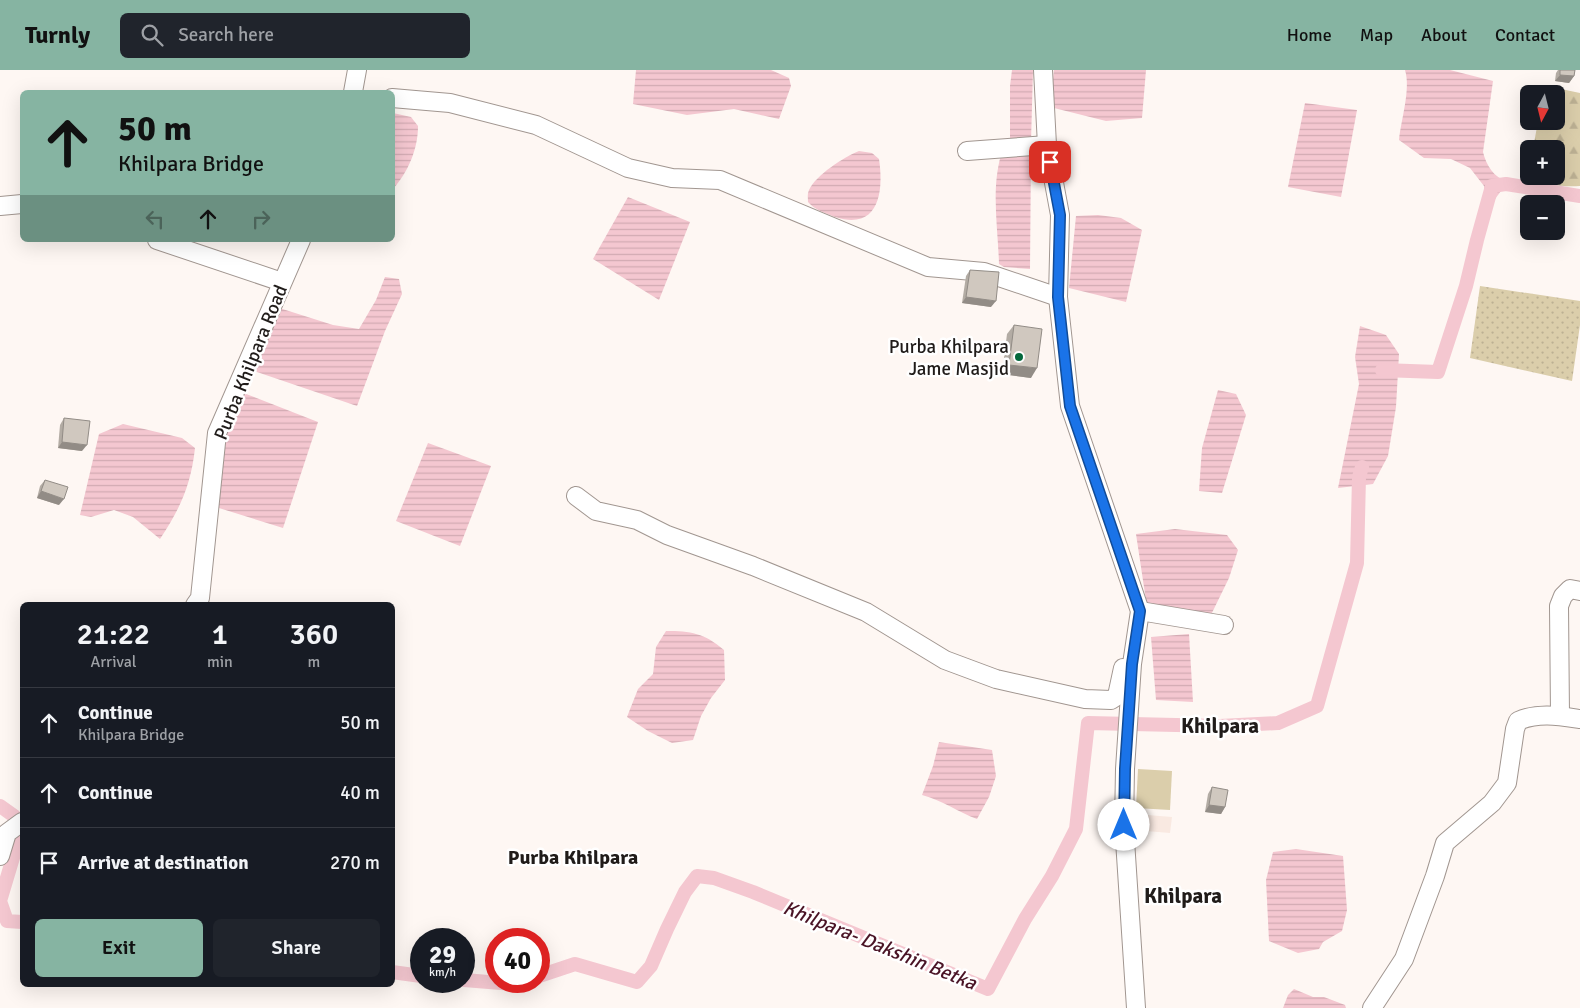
<!DOCTYPE html>
<meta charset="utf-8">
<style>
body{margin:0;font-family:Signika,sans-serif;background:#20242c;color:#f1f3f6;height:100vh;display:flex;flex-direction:column;font-size:19px;white-space:nowrap}
*{box-sizing:border-box;margin:0}
p{font-size:16px;color:#9ea1a6}
.icon{flex:none;width:28px;height:28px;fill:none;stroke:currentColor;stroke-width:2;stroke-linecap:round;stroke-linejoin:round}
.map{position:relative;flex:1;overflow:hidden}
.panel{position:absolute;left:20px;top:532px;width:375px;height:385px;display:flex;flex-direction:column;background:#171b24;border-radius:8px;box-shadow:0 5px 20px #0002}
.panel>*{flex:none}
.banner{position:absolute;left:20px;top:20px;width:375px;height:152px;border-radius:8px;box-shadow:0 5px 20px #0002;background:#86b4a2;color:#111;overflow:hidden}
.needle{width:32px;rotate:187deg}
.tools{position:absolute;left:1520px;top:15px;display:grid;gap:10px}
.tools a{display:grid;place-items:center;width:45px;height:45px;border-radius:8px;background:#171b24;box-shadow:0 5px 20px #0002;font-size:25px}
.speed{position:absolute;left:410px;top:858px;display:flex;gap:10px;font-size:25px;font-weight:700;text-align:center}
.speed>*{display:grid;place-content:center;width:65px;height:65px;border-radius:50%;background:#171b24;box-shadow:0 5px 20px #0002;line-height:1}
.speed small{font-size:12px;font-weight:400}
.speed .limit{border:8px solid #d22;background:#fff;color:#111}
.pin{position:absolute;display:grid;place-items:center;width:42px;height:42px;color:#fff;margin:-21px;border-radius:10px;box-shadow:0 2px 8px #0006}
.me{position:absolute;width:55px;margin:-28px;rotate:0deg;stroke-linejoin:round;filter:drop-shadow(0 0 4px #0008)}
.turn{display:flex;align-items:center;gap:18px;height:105px;padding:0 15px;font-size:22px}
.turn .icon{width:65px;height:65px;stroke-width:2.5}
.turn b{display:block;font-size:35px;line-height:42px}
.lanes{display:flex;align-items:center;height:48px;padding:0 15px;background:#0003;justify-content:center;gap:25px;direction:ltr}
.lanes .off{opacity:.35}
.eta{display:flex;justify-content:space-evenly;align-items:center;height:85px;text-align:center}
.eta b{font-size:30px;font-weight:600;line-height:35px}
.action{display:flex;gap:10px;margin-top:auto;padding:10px 15px}
.action a{flex:1;height:58px;border-radius:8px;background:#86b4a2;color:#111;font-size:20px;font-weight:600;line-height:58px;text-align:center}
.action a+a{background:#20242c;color:#f1f3f6}
ul{padding:0;list-style:none}
li{display:flex;align-items:center;gap:15px;height:70px;padding:0 15px;border-top:1px solid #363941}
li div{flex:1}
li b{display:block;font-size:19px}
li em{font-style:normal}
header{display:flex;align-items:center;gap:30px;box-sizing:border-box;height:70px;padding:0 25px;background:#86b4a2;color:#111}
header strong{font-size:24px}
nav{display:flex;gap:28px;margin-inline-start:auto;font-size:18px}
.search{width:350px;height:45px;background:#20242c;display:flex;align-items:center;gap:12px;box-sizing:border-box;padding:0 18px;border-radius:8px;color:#9ea1a6;font-size:19px}
.map>svg:first-child{display:block}
.built{fill:#f9e9e1}
.grass{fill:url(#grass-dots)}
.forest{fill:url(#forest-firs)}
.pitch{fill:#dbceab}
.water{fill:url(#water-rules)}
.lines{fill:none;stroke-linecap:round;stroke-linejoin:round}
.canal{stroke:#f4c7d0;stroke-width:14}
.minor-casing{stroke:#a19690;stroke-width:20}
.minor{stroke:#fff;stroke-width:18}
.wall{fill:#b3aca4}
.shaded-wall{fill:#928c86}
.building{fill:#d0c8bf;stroke:#928c86}
.route-casing{stroke:#114b97;stroke-width:12}
.route{stroke:#1a73e8;stroke-width:9}
.poi-dot{fill:#03683c;stroke:#fff;stroke-width:2}
.labels{text-anchor:middle;stroke-width:5;stroke-linejoin:round;paint-order:stroke}
.poi-label{font-size:19px;fill:#201c1a;stroke:#fff;text-anchor:end}
.street-label{font-size:19px;fill:#201c1a;stroke:#fff}
.neighbourhood-label{font-size:20px;font-weight:bold;fill:#201c1a;stroke:#fff}
.water-label{font-size:20px;font-style:italic;fill:#4a1426;stroke:#fff}
.quarter-label{font-size:21px;font-weight:bold;fill:#201c1a;stroke:#fff}
</style>
<header>
<strong>Turnly</strong>
<div class="search"><svg class="icon" aria-label="search" viewBox="0 0 24 24"><circle cx="10" cy="10" r="6"/><path d="M15 15l6 6"/></svg>Search here</div>
<nav><a>Home</a><a>Map</a><a>About</a><a>Contact</a></nav>
</header>
<div class="map">
<svg width="1580" height="938" viewBox="0 0 1580 938">
<defs>
<pattern id="grass-dots" width="8" height="8" patternUnits="userSpaceOnUse" patternTransform="scale(1.25)"><rect width="8" height="8" fill="#dbceab"/><path d="M2 2h.1M6 6h.1" fill="none" stroke="#bcb093" stroke-width="1.8" stroke-linecap="round"/></pattern>
<pattern id="forest-firs" width="22" height="20" patternUnits="userSpaceOnUse" patternTransform="scale(1.25)"><rect width="22" height="20" fill="#dbceab"/><path d="M5 1l3.5 6h-7zM16 11l3.5 6h-7z" fill="#bcb093"/></pattern>
<pattern id="water-rules" width="6" height="5" patternUnits="userSpaceOnUse" patternTransform="scale(1.25)"><rect width="6" height="5" fill="#f4c7d0"/><path d="M0 2.5h6" fill="none" stroke="#d1aab2"/></pattern>
</defs>
<rect width="100%" height="100%" fill="#fef7f3"/>
<polygon class="built" points="1135,744 1172,747 1170,763 1134,760"/>
<polygon class="grass" points="1480,216 1580,231 1580,255 1572,311 1470,288"/>
<path class="forest" d="M 1561,19 L 1580,23 L 1580,116 C 1563,117 1548,115 1532,109 L 1532,106 L 1556,106 L 1556,79 L 1533,79 L 1538,51 L 1556,51 L 1556,24 L 1545,24 L 1548,20 Z"/>
<polygon class="pitch" points="1138,699 1172,701 1170,740 1136,738"/>
<g class="water">
<polygon points="636,0 771,0 789,8 791,16 779,49 734,39 687,45 633,34"/>
<polygon points="1012,0 1033,0 1031,72 1010,73 1010,16"/>
<polygon points="1054,0 1146,0 1142,48 1106,51 1050,37"/>
<path d="M 1405,0 L 1450,0 L 1493,11 L 1483,82 C 1486,95 1494,108 1507,111 L 1507,117 L 1501,121 L 1489,137 L 1484,133 L 1484,116 L 1470,98 L 1451,89 L 1424,88 L 1399,70 C 1401,50 1411,19 1405,0 Z"/>
<polygon points="1305,33 1357,40 1341,127 1288,117"/>
<path d="M 393,43 L 411,47 L 418,56 C 418,79 408,102 393,119 Z"/>
<path d="M 859,81 L 872,83 L 879,89 C 884,122 879,161 835,147 C 825,143 815,140 808,132 C 808,128 807,124 809,120 C 816,105 844,87 859,81 Z"/>
<path d="M 1031,81 L 1030,199 L 1004,197 L 999,194 C 998,158 991,120 1001,85 Z"/>
<polygon points="628,127 690,152 659,230 593,189"/>
<polygon points="1098,145 1121,148 1142,160 1126,232 1069,218 1076,146"/>
<polygon points="385,207 399,209 402,224 385,261 357,336 251,300 273,236 333,255 359,259 376,230"/>
<polygon points="1360,256 1386,265 1399,284 1396,337 1388,386 1373,414 1338,418 1359,314 1355,287"/>
<polygon points="1218,320 1236,324 1246,345 1222,423 1199,421 1202,378"/>
<polygon points="241,322 318,352 283,458 219,438 219,383"/>
<path d="M 123,354 L 182,368 L 195,378 C 191,415 180,439 160,469 L 133,447 L 114,440 L 91,447 L 80,445 L 99,364 Z"/>
<polygon points="428,373 491,396 460,476 396,451"/>
<polygon points="1175,459 1227,465 1238,480 1229,508 1209,549 1147,537 1136,464"/>
<path d="M 666,561 C 691,561 704,563 724,580 L 725,610 L 711,628 L 701,646 L 693,670 L 672,673 L 648,661 L 627,647 L 638,619 L 653,604 L 656,577 Z"/>
<polygon points="1189,564 1193,632 1156,630 1151,567"/>
<path d="M 939,672 L 992,680 L 996,706 L 989,727 L 977,749 C 958,742 942,730 922,725 L 933,696 Z"/>
<polygon points="1296,779 1343,786 1347,840 1342,861 1323,872 1319,879 1298,883 1269,871 1266,810 1273,782"/>
<polygon points="1294,919 1313,927 1324,927 1345,935 1346,938 1283,938 1288,925"/>
</g>
<g class="lines">
<g class="canal">
<polyline points="1382,300 1438,302 1466,216 1477,170 1492,116 1506,114 1580,126"/>
<polyline points="0,736 14,746 22,758"/>
<polyline points="22,768 15,781 0,831 7,851 22,852"/>
<polyline points="392,902 421,906"/>
<polyline points="539,906 575,894 637,912 651,896 667,859 685,822 697,806 714,808 753,822 988,919 1025,849 1052,806 1076,759 1088,653 1220,656 1278,653 1317,636 1357,493 1359,407 1362,397"/>
<polyline points="464,910 512,914 522,911"/>
</g>
<defs>
<g id="minor">
<polyline points="1043,0 1047,75 1060,145 1058,227 1070,336 1140,541 1132,594 1125,699 1124,755 1136,938"/>
<polyline points="353,22 357,0"/>
<polyline points="392,28 450,33 536,55 628,98 672,108 720,110 928,197 984,202 1058,227"/>
<polyline points="967,81 1047,75"/>
<polyline points="0,136 22,134"/>
<polyline points="157,170 282,212"/>
<polyline points="576,426 596,441 637,450 667,465 753,496 866,542 945,590 996,609 1085,629 1111,630 1117,626 1123,598"/>
<polyline points="195,535 200,528 217,363 301,170"/>
<polyline points="1140,541 1224,555"/>
<polyline points="1560,646 1559,536 1563,526 1570,519 1580,521"/>
<polyline points="0,786 7,763 22,752"/>
<path d="M 1372,938 L 1404,889 L 1435,806 L 1445,773 L 1492,733 L 1507,713 L 1515,659 L 1518,651 C 1538,642 1560,646 1580,649"/>
</g>
</defs>
<use href="#minor" class="minor-casing"/>
<use href="#minor" class="minor"/>
</g>
<g class="wall">
<polygon points="1558,0 1575,0 1574,6 1569,13 1555,11 1556,3"/>
<polygon points="970,200 991,237 962,233 966,206"/>
<polygon points="1014,255 1031,308 1002,304 1007,264"/>
<polygon points="64,348 82,381 58,378 60,355"/>
<polygon points="45,410 59,435 37,428 40,416"/>
<polygon points="1212,717 1225,737 1221,744 1205,742 1208,724"/>
</g>
<g class="shaded-wall">
<polygon points="1560,5 1574,6 1569,13 1555,11"/>
<polygon points="966,227 996,231 991,237 962,233"/>
<polygon points="1009,295 1037,298 1031,308 1002,304"/>
<polygon points="62,372 87,375 82,381 58,378"/>
<polygon points="41,421 64,429 59,435 37,428"/>
<polygon points="1209,735 1225,737 1221,744 1205,742"/>
</g>
<g class="building">
<polygon points="1560,0 1575,0 1574,6 1560,5"/>
<polygon points="970,200 999,202 996,231 966,227"/>
<polygon points="1014,255 1042,259 1037,298 1009,295"/>
<polygon points="64,348 90,351 87,375 62,372"/>
<polygon points="45,410 68,417 64,429 41,421"/>
<polygon points="1212,717 1228,720 1225,737 1209,735"/>
</g>
<g class="lines">
<defs>
<polyline id="route" points="1050,92 1060,145 1058,227 1070,336 1140,541 1132,594 1125,699 1124,755"/>
</defs>
<use href="#route" class="route-casing"/>
<use href="#route" class="route"/>
</g>
<circle class="poi-dot" cx="1019" cy="287" r="5"/>
<g class="labels">
<g class="poi-label">
<text x="1009" y="283">Purba Khilpara<tspan x="1009" dy="22">Jame Masjid</tspan></text>
</g>
<g class="street-label">
<text transform="translate(250 292) rotate(-68)" y="7">Purba Khilpara Road</text>
</g>
<g class="neighbourhood-label">
<text x="573" y="794">Purba Khilpara</text>
</g>
<g class="water-label">
<text transform="translate(880 875) rotate(22)" y="7">Khilpara- Dakshin Betka</text>
</g>
<g class="quarter-label">
<text x="1220" y="663">Khilpara</text>
<text x="1183" y="833">Khilpara</text>
</g>
</g>
</svg>
<div class="tools">
<a><svg class="needle" viewBox="-14 -14 28 28"><path d="M0-13l5 13h-10z" fill="#e53935"/><path d="M0 13l5-13h-10z" fill="#9ea1a6"/></svg></a>
<a>+</a>
<a>−</a>
</div>
<div class="speed"><div>29<small>km/h</small></div><div class="limit">40</div></div>
<div class="pin" style="left:1050px;top:92px;background:#d93025"><svg class="icon" aria-label="arrive" viewBox="0 0 24 24"><path d="M6 21V4h12l-3 4 3 4H6"/></svg></div>
<svg class="me" style="left:1124px;top:755px" viewBox="-20 -20 40 40"><circle r="19" fill="#fff"/><path d="M0-13L10 11 0 6-10 11z" fill="#1a73e8"/></svg>
<div class="banner">
<div class="turn"><svg class="icon" aria-label="ahead" viewBox="0 0 24 24"><path d="M12 20V5M6 11l6-6 6 6"/></svg><div><b>50 m</b>Khilpara Bridge</div></div>
<div class="lanes"><svg class="icon off" aria-label="left" viewBox="0 0 24 24"><path d="M17 20v-9H6M10 6l-5 5 5 5"/></svg><svg class="icon" aria-label="ahead" viewBox="0 0 24 24"><path d="M12 20V5M6 11l6-6 6 6"/></svg><svg class="icon off" aria-label="right" viewBox="0 0 24 24"><path d="M7 20v-9h11M14 6l5 5-5 5"/></svg></div>
</div>
<section class="panel">
<div class="eta">
<div><b>21:22</b><p>Arrival</p></div>
<div><b>1</b><p>min</p></div>
<div><b>360</b><p>m</p></div>
</div>
<ul>
<li><svg class="icon" aria-label="ahead" viewBox="0 0 24 24"><path d="M12 20V5M6 11l6-6 6 6"/></svg><div><b>Continue</b><p>Khilpara Bridge</p></div><em>50 m</em></li>
<li><svg class="icon" aria-label="ahead" viewBox="0 0 24 24"><path d="M12 20V5M6 11l6-6 6 6"/></svg><div><b>Continue</b></div><em>40 m</em></li>
<li><svg class="icon" aria-label="arrive" viewBox="0 0 24 24"><path d="M6 21V4h12l-3 4 3 4H6"/></svg><div><b>Arrive at destination</b></div><em>270 m</em></li>
</ul>
<div class="action"><a>Exit</a><a>Share</a></div>
</section>
</div>
